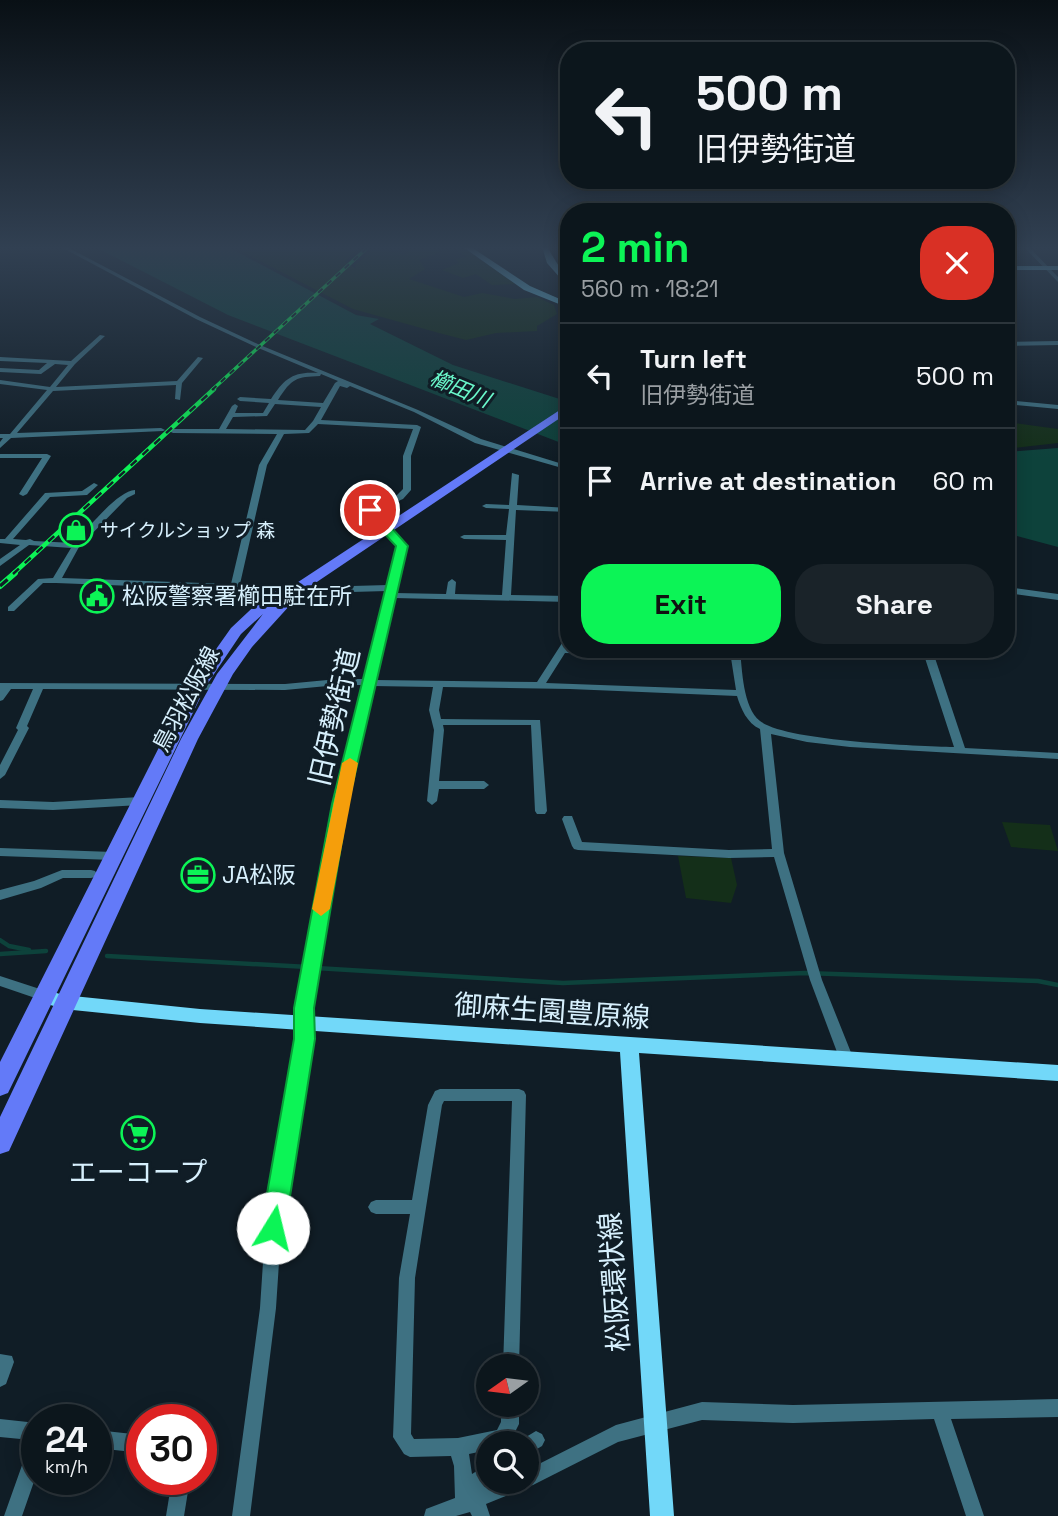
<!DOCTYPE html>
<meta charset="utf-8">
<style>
body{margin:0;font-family:"Space Grotesk","Noto Sans JP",sans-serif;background:#1a2329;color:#f1f3f6;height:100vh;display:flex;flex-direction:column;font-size:26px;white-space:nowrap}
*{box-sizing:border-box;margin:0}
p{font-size:23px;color:#9a9fa3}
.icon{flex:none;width:38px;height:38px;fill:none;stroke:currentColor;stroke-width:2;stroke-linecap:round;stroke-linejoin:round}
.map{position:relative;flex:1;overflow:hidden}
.sheet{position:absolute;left:560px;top:203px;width:455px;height:455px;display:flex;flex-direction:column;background:#0c161c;border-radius:28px;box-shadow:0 4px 18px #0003,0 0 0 2px #2c353b}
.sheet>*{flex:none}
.top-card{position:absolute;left:560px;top:42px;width:455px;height:147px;border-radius:28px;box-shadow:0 4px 18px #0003,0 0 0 2px #2c353b;background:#0c161c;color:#f1f3f6;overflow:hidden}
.needle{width:46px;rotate:256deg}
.buttons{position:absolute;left:476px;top:1354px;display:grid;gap:14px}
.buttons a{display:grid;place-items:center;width:63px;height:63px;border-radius:50%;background:#0c161c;box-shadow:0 4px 18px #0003,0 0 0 2px #2c353b;font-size:35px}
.speed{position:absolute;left:21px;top:1404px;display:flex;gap:14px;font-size:35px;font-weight:700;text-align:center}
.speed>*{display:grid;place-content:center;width:91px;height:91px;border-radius:50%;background:#0c161c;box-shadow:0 4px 18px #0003,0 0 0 2px #2c353b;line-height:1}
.speed small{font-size:18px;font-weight:400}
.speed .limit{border:10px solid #d22;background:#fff;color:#111}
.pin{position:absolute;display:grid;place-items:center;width:60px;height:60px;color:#fff;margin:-30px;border:4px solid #fff;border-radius:50%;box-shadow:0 2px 7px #0007}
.me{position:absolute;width:77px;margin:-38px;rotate:9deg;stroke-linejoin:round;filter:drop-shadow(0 0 5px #0008)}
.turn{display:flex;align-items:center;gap:24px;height:147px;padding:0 21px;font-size:32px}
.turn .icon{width:91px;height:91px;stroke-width:2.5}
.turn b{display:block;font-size:49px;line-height:60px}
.round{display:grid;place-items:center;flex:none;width:74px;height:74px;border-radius:28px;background:#1a2329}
.headline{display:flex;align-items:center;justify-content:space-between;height:119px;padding:0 21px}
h1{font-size:42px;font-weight:700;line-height:52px;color:#0cf456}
.primary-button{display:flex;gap:14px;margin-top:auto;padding:14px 21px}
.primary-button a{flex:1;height:80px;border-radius:28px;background:#0cf456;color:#111;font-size:28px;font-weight:700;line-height:80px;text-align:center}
.primary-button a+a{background:#1a2329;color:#f1f3f6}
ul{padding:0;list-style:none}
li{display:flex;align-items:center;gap:21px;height:105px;padding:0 21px;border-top:2px solid #2c353b}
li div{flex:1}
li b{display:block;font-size:26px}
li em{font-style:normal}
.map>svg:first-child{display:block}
.green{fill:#142f19}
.water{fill:#0d423b}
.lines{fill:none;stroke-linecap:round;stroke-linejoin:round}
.stream{stroke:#0d423b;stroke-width:4.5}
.street{fill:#3e7182;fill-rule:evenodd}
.secondary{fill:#72d8f9;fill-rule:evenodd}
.primary{fill:#637af8;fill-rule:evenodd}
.rail-far2-casing{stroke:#0cf456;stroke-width:3.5}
.rail-far1-casing{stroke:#0cf456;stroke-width:4.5}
.rail-casing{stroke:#0cf456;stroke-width:6}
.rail-far2{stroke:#101d26;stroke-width:2;stroke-dasharray:6;stroke-linecap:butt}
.rail-far1{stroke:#101d26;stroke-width:2.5;stroke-dasharray:8;stroke-linecap:butt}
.rail{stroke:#101d26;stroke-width:3.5;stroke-dasharray:10;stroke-linecap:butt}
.route{fill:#0cf456;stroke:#089f38;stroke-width:2}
.slow{fill:#f59e0b}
.labels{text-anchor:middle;stroke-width:6;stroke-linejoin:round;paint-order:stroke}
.far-poi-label{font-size:19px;fill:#d7f0fd;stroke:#101d26;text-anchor:start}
.far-water-label{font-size:21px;font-style:italic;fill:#6af8cb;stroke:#101d26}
.poi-label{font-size:23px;fill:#d7f0fd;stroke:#101d26;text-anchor:start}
.street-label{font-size:23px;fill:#d7f0fd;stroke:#101d26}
.near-street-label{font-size:28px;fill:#d7f0fd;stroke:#101d26}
.near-poi-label{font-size:28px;fill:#d7f0fd;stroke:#101d26}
</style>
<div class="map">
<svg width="1058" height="1516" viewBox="0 0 1058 1516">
<rect width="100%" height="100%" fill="#101d26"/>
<g class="green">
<path d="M 233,247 L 360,247 L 345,261 L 356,269 L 355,265 L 374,249 L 404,254 C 417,244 426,247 440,252 L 419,260 L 425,269 L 409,279 L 464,297 L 482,293 L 515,299 L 537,297 L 554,305 L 557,314 L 537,326 L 537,331 L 496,333 L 466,340 L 439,333 L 353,309 Z"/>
<polygon points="454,247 462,247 515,284 492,285 476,274 463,278 442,270 459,263 455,259 466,257"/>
<polygon points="1006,422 1058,429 1058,443 1006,449"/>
<polygon points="1002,822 1050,825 1058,851 1011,847"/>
<polygon points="678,856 731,858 737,885 731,903 686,898"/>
</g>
<g class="water">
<polygon points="95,247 228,247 356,315 379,319 370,324 453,365 569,402 569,446 228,315"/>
<polygon points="1058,448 1058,547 1006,533 1006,452"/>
</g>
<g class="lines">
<g class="stream">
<polyline points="0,940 9,946 29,950"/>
<polyline points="0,954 46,951"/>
<polyline points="107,956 308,967"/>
<polyline points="316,968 563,983 805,973 1038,981 1058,985"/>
</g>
<g class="street">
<path d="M 61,247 L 67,247 L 200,317 L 260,345 L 418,410 L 481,439 L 569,466 L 569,470 L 475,443 L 414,412 L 350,386 L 347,388 L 340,386 L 321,420 L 417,425 L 421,427 L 411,456 L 411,490 L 403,499 L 375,511 L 406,546 L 395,593 L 446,594 L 448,582 L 452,579 L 456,582 L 455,594 L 502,595 L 506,540 L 464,539 L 460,537 L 464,535 L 506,535 L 509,509 L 486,508 L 482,506 L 486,504 L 509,505 L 512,473 L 519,475 L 517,505 L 569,508 L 569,512 L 516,510 L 511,595 L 569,596 L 569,602 L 394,598 L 375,680 L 537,682 L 566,637 L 569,636 L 569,649 L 731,652 L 730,649 L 740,649 C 742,669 743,708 760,721 C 785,741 917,746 954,747 L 922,649 L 932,649 L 965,748 L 1058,753 L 1058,759 L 850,747 L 807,742 L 771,734 L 784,853 L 822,980 L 854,1060 L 852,1064 L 847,1066 L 842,1064 L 840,1060 L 810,980 L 774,857 L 729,858 L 578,850 L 574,849 L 572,846 L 562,819 L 564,816 L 572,816 L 582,842 L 729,850 L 772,849 L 760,729 C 747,723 741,709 737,696 L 570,689 L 443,687 L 439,710 L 441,719 L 540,720 L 547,811 L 545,814 L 537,814 L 535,811 L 531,725 L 443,725 L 444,730 L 439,781 L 484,781 L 489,785 L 484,789 L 439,789 L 437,801 L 432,805 L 427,801 L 434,730 L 429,710 L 433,687 L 373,686 L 345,804 L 311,1008 L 312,1039 L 282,1217 L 276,1308 L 250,1516 L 232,1516 L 260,1308 L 266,1217 L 298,1039 L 297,1008 L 335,804 L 364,685 L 338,685 L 285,690 L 43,689 L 27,726 L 29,728 L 5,775 L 0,779 L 0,765 L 18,730 L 16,728 L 33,689 L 11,689 L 3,700 L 0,701 L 0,683 L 285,684 L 338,679 L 365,679 L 387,591 L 316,593 L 56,583 L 43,583 L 14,611 L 8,611 L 8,607 L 38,579 L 53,578 L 71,548 L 29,545 L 0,566 L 0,559 L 20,545 L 0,543 L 0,539 L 5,539 L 45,493 L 82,491 L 94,483 L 98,485 L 87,495 L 50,497 L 13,539 L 26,540 L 30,539 L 34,541 L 74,543 C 87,530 117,491 135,490 L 135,494 L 127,498 L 79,547 L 62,578 L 231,584 L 259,465 L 277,434 L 173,433 L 169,431 L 173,429 L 219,429 L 232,406 L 235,404 L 238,406 L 235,413 L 263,413 L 269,403 L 240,401 L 237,399 L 240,397 L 271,399 C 284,379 293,371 318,373 L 256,347 L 196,319 ZM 321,374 L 338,381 L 335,383 L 323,403 L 278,400 C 292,378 296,377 320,376 ZM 275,404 L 321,407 L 313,421 L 305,430 L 226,429 L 233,417 L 267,416 ZM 318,424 L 413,429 L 403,456 L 403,489 L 397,495 L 366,510 L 398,546 L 388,585 L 316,587 L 240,584 L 267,465 L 284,434 L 309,433 ZM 565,653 L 731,658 L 736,690 L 546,683 Z"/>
<polygon points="1024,247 1029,247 1058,277 1058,282"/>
<polygon points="100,335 105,336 75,364 56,387 177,381 198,357 203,358 182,383 180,400 175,399 176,385 53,391 17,433 161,428 165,430 163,431 11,438 0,448 0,442 3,438 0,438 0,434 10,434 47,390 0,384 0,380 50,387 68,365 55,364 41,374 0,372 0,368 39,370 47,363 0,361 0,357 71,361"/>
<polygon points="1058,341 1058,345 1006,346 1006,342"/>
<polygon points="1006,400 1058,405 1058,409 1006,404"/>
<polygon points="0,454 47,454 51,456 27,494 23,496 19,494 42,458 0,458"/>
<polygon points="1006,587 1058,594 1058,600 1006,593"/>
<polygon points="140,797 145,801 140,805 53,810 0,808 0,800 53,802"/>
<polygon points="0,848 113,852 117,853 119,856 117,859 113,860 0,856"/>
<polygon points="62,870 91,870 95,871 97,874 95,877 91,878 63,878 41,888 0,900 0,890 34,881"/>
<polygon points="0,976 49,992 51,996 49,1000 44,1001 0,986"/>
<polygon points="440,1089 519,1089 524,1091 526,1095 519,1367 503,1367 512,1101 444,1101 442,1105 415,1278 411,1434 414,1439 458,1438 497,1430 501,1422 501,1405 519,1405 519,1424 509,1444 488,1444 488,1450 469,1454 472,1474 488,1464 488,1482 491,1482 485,1486 495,1482 527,1482 527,1470 616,1425 702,1402 793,1405 1058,1399 1058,1417 951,1419 984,1516 966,1516 934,1419 793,1423 702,1420 618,1442 533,1485 486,1504 490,1516 472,1516 470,1512 456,1516 424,1516 426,1509 455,1498 454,1466 451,1456 410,1457 404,1454 393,1437 399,1278 410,1214 376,1214 371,1212 368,1207 371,1202 376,1200 412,1200 428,1105 435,1091"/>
<polygon points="0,1354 12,1356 14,1362 6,1384 0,1387"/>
<polygon points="0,1419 37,1423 37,1473 22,1516 4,1516 31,1440 0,1437"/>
<polygon points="96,1430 142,1435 142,1453 96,1448"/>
<polygon points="536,1431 542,1434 545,1440 542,1446 527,1455 527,1444 519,1444 521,1440"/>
<polygon points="172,1479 190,1479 184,1516 166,1516"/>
</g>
<g class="secondary">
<polygon points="463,247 471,247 530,286 569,303 569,308 524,290"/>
<path d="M 542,247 L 548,247 C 553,260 569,277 569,288 L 547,263 Z"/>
<rect x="1006" y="266" width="52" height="4"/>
<polygon points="44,989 63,995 200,1009 1058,1065 1058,1081 639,1053 674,1516 650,1516 620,1052 200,1023 63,1009 38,1001 35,996 38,991"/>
</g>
<polygon class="primary" points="569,404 569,412 302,592 252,647 233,674 198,739 9,1151 0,1154 0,1117 181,739 217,674 263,614 241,634 206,686 8,1093 0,1096 0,1062 190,686 231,628 278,584 288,584 289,588"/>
<defs>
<polyline id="rail-far2" points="212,390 368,247"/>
<polyline id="rail-far1" points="13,574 214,389"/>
<polyline id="rail" points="0,586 15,573"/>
</defs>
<use href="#rail-far2" class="rail-far2-casing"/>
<use href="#rail-far1" class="rail-far1-casing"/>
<use href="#rail" class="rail-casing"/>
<use href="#rail-far2" class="rail-far2"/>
<use href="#rail-far1" class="rail-far1"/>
<use href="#rail" class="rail"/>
</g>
<linearGradient id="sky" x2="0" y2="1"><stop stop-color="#091015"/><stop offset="0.54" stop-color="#314052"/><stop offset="1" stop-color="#314052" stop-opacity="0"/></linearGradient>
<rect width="1058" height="459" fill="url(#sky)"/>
<polygon class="route" points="365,508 374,508 408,546 348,804 314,1008 315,1039 285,1228 281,1237 273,1240 265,1237 261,1228 294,1039 294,1008 332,804 396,546 365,513"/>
<polygon class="slow" points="350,758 358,763 330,909 321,916 312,909 342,763"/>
<defs>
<symbol id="shop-ring" viewBox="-11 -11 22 22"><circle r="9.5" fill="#101d26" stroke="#0cf456" stroke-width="1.5"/><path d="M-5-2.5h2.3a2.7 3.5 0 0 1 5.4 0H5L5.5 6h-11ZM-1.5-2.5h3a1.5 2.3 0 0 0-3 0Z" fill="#0cf456"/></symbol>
<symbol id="civic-ring" viewBox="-11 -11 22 22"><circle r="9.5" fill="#101d26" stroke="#0cf456" stroke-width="1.5"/><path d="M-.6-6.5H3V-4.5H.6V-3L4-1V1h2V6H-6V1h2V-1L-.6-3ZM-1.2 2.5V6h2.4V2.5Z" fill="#0cf456"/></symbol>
<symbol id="office-ring" viewBox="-11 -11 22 22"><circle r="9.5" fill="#101d26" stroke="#0cf456" stroke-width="1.5"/><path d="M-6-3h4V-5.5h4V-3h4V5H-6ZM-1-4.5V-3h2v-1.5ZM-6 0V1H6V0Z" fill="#0cf456"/></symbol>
<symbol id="supermarket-ring" viewBox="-11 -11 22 22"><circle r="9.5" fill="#101d26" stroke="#0cf456" stroke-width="1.5"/><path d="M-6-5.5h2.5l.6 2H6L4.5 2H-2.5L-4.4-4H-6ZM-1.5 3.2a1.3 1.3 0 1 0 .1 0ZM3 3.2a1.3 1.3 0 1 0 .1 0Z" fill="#0cf456"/></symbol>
</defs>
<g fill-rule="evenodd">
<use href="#shop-ring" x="57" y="511" width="38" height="38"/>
<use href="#civic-ring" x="78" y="577" width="38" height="38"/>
<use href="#office-ring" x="179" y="856" width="38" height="38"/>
<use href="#supermarket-ring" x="119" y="1114" width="38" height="38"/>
</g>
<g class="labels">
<g class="far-poi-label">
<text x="100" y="537">サイクルショップ 森</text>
</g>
<g class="far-water-label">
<text transform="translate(460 389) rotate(23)" y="7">櫛田川</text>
</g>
<g class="poi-label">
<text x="122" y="604">松阪警察署櫛田駐在所</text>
<text x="222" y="883">JA松阪</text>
</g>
<g class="street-label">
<text transform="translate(186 699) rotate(-62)" y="8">鳥羽松阪線</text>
</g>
<g class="near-street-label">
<text transform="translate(334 717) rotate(-77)" y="10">旧伊勢街道</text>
<text transform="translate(552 1011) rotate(4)" y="10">御麻生園豊原線</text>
<text transform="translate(614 1282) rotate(-94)" y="10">松阪環状線</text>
</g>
<g class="near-poi-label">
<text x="138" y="1182">エーコープ</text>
</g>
</g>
</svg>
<div class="buttons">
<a><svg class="needle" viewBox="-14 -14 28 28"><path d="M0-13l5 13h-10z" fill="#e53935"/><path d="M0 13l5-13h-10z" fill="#9a9fa3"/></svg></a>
<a><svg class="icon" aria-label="search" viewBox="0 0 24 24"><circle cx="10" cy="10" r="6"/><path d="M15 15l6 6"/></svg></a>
</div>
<div class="speed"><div>24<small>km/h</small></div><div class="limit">30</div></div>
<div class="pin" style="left:370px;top:510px;background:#d93025"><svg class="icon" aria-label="arrive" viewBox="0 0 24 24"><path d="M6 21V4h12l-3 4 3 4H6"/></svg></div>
<svg class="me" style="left:273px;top:1228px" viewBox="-20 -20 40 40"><circle r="19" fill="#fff"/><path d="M0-13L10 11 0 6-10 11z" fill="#0cf456"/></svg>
<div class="top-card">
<div class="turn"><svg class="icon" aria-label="left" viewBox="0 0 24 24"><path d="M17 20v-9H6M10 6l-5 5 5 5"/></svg><div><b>500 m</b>旧伊勢街道</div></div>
</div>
<section class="sheet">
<div class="headline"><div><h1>2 min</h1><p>560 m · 18:21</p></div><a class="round" style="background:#d93025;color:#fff"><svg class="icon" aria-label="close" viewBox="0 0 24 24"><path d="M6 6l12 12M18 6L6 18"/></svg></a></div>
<ul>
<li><svg class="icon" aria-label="left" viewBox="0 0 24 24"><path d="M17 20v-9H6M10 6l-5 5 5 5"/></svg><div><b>Turn left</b><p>旧伊勢街道</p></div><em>500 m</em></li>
<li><svg class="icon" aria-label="arrive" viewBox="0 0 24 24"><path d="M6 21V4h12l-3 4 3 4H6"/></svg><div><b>Arrive at destination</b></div><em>60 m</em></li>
</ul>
<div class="primary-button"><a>Exit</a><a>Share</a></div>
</section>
</div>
